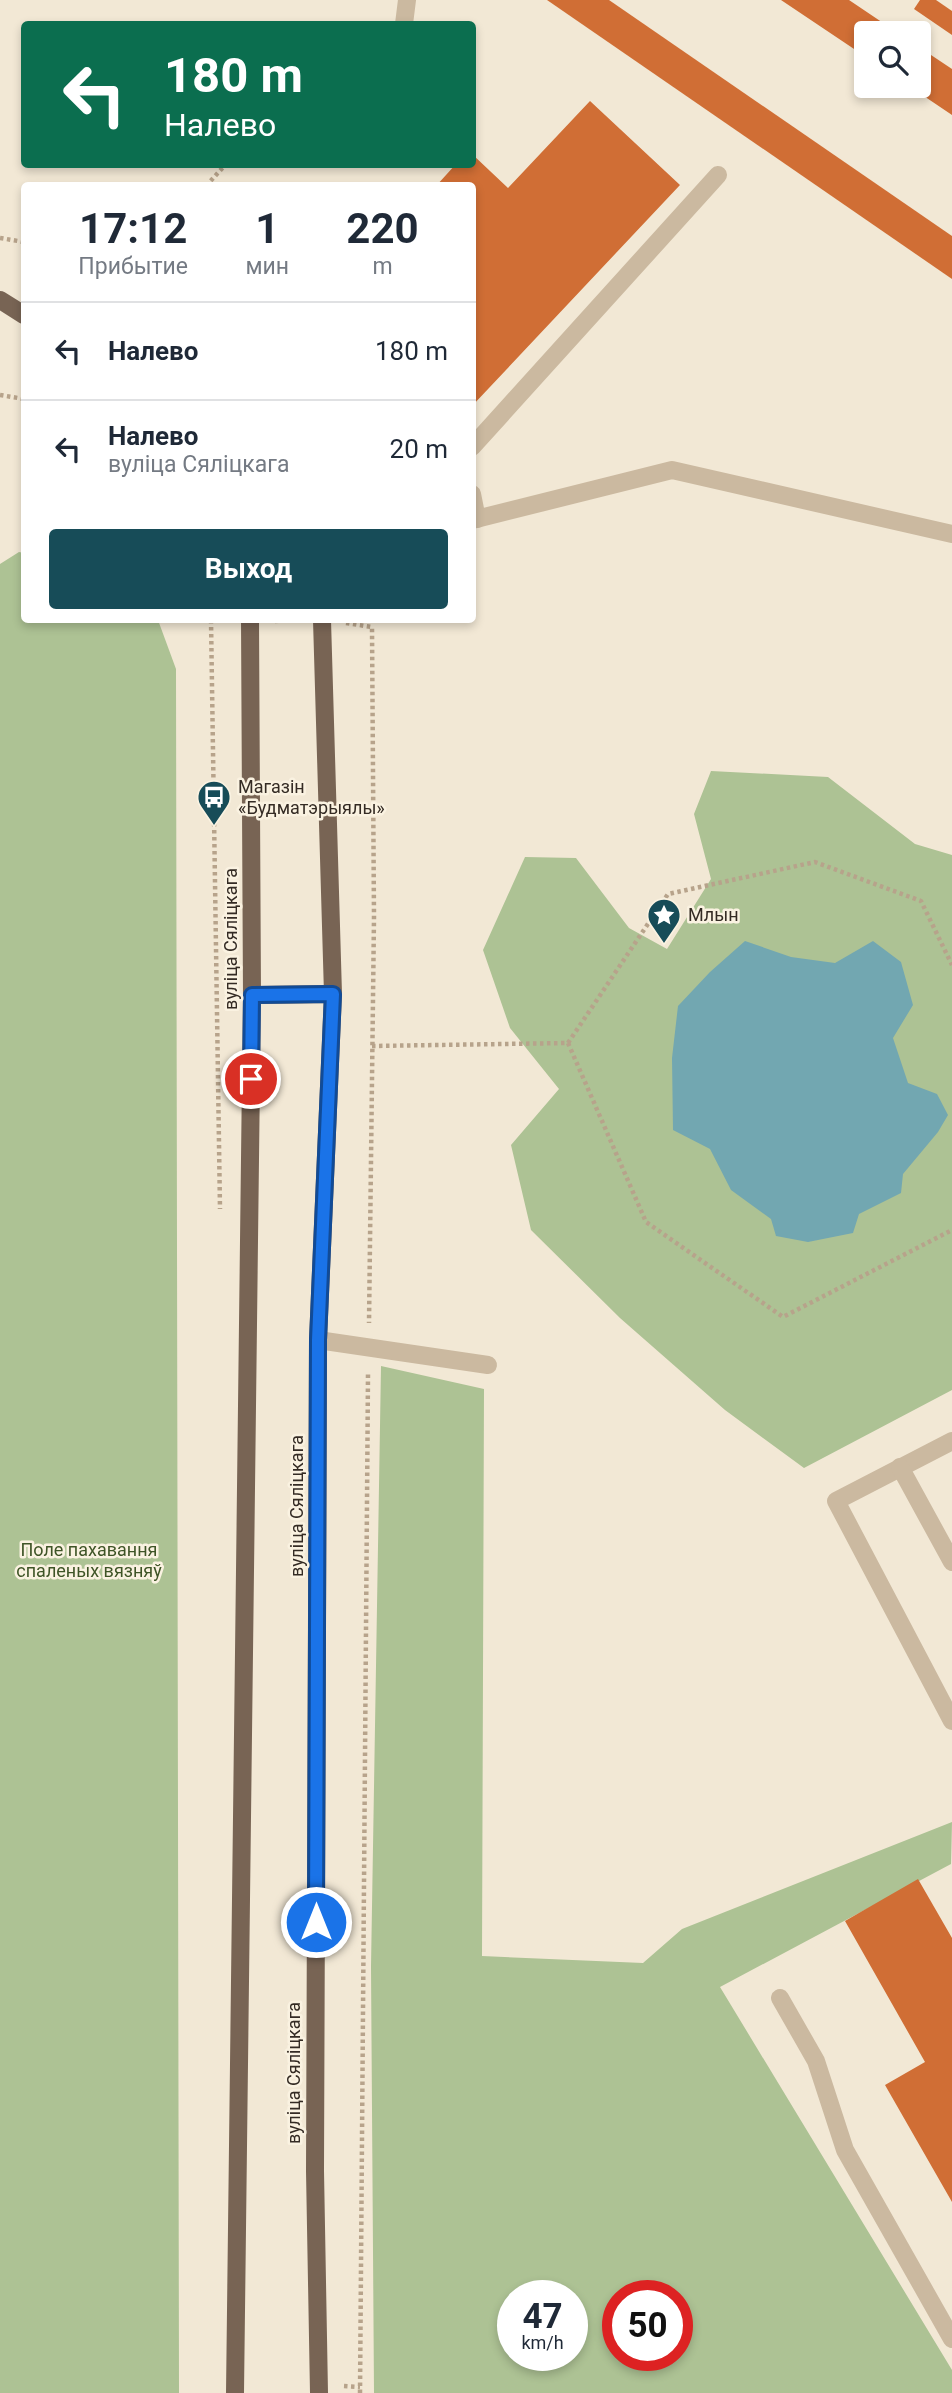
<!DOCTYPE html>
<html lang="ru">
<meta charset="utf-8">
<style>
body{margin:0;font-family:Roboto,sans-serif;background:#f2f2f3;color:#1f2937;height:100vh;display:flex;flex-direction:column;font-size:26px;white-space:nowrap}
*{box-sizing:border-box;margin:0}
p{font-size:23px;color:#747a83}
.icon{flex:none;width:38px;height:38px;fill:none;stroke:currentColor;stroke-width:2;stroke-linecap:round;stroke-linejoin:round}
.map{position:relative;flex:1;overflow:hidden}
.drawer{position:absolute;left:21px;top:182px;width:455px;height:441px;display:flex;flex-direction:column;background:#fff;border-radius:7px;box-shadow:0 4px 10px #0003}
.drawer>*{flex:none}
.top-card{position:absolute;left:21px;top:21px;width:455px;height:147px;border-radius:7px;box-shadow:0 4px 10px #0003;background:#0b6e4f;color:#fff;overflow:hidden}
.controls{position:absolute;left:854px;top:21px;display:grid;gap:14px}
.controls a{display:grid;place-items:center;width:77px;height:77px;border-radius:7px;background:#fff;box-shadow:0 4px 10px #0003;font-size:35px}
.speed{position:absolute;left:497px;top:2280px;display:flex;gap:14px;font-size:35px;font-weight:700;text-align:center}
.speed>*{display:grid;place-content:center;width:91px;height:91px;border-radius:50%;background:#fff;box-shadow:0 4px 10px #0003;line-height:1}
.speed small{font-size:18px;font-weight:400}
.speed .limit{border:10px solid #d22;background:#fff;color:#111}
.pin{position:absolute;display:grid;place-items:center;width:60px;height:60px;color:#fff;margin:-30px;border:4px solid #fff;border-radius:50%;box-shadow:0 2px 7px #0007}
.me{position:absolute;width:77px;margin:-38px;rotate:0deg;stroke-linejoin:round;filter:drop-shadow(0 0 5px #0008)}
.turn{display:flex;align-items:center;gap:24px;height:147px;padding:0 28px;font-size:32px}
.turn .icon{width:91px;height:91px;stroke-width:2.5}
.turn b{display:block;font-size:49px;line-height:60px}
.eta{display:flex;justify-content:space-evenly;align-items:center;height:119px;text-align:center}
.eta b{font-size:42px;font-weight:700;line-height:49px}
.primary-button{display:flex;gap:14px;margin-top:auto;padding:14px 28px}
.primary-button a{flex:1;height:80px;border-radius:7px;background:#174c58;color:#fff;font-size:28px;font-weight:700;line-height:80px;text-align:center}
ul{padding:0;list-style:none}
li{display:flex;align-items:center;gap:21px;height:98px;padding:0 28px;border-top:2px solid #e0e1e3}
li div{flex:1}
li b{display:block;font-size:26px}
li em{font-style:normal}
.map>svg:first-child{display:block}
.green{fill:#adc294;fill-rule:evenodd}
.water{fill:#72a7b1}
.building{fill:#d06e35}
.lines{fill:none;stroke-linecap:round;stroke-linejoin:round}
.path{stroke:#b7a38b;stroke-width:4.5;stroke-dasharray:3.5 3.5;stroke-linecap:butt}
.minor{stroke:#cbb9a0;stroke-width:18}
.major{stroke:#786454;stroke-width:18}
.route-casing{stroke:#114b97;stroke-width:18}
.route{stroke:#1a73e8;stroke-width:12}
.labels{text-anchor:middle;stroke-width:5;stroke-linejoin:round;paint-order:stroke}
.poi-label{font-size:18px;fill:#342b24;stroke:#faf2e1;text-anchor:start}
.street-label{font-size:18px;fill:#342b24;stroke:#faf2e1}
.park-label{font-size:18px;fill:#3e5426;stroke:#faf2e1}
</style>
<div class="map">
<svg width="952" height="2393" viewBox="0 0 952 2393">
<rect width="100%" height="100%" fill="#f2e8d5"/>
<g class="green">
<polygon points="19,552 24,553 24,620 158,620 176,669 179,2393 0,2393 0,564"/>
<polygon points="711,771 828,777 915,844 952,855 952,1390 804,1468 725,1410 620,1318 531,1230 511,1145 559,1089 510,1028 483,950 525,857 576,858 629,928 667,949 711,879 694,814"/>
<path d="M 381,1366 L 484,1389 L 482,1956 L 643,1963 L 682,1929 L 952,1822 L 951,1864 L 720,1987 L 952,2370 L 952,2393 L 374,2393 L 371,1967 ZM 513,2296 L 572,2296 L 572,2356 L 513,2356 ZM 618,2296 L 677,2296 L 677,2356 L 618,2356 Z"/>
</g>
<polygon class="water" points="745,941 791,957 835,963 873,941 901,962 913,1005 893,1038 908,1083 937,1094 948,1115 938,1132 903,1174 901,1193 859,1214 853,1233 808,1242 776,1236 771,1219 731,1190 710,1149 673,1130 672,1058 678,1006 710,972"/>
<g class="building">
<polygon points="547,0 609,0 952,236 952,279"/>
<polygon points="781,0 849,0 898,33 866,33 866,57"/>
<polygon points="920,0 936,0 952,11 952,35 914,9"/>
<polygon points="919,47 952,69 952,115 909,86 919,86"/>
<polygon points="590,101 680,185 472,406 472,186 436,186 456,164 472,164 472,154 508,188"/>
<polygon points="918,1879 952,1938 952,2202 885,2085 925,2062 845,1921"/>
</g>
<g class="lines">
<g class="path">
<polyline points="206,186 226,164"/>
<polyline points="0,238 24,242"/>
<polyline points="0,395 24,399"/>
<polyline points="211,620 220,1209"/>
<polyline points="275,621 297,620"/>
<polyline points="346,623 372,627 374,917 369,1323"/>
<polyline points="568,1043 646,1222 783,1317 952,1230"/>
<polyline points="568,1043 668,894 815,862 921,901 952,965"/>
<polyline points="372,1046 568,1043"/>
<polyline points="344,2386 360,2387"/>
<polyline points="360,2393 368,1374"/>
</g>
<g class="minor">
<polyline points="404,24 407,0"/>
<polyline points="472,447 718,175"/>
<polyline points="472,494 477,519"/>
<polyline points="472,520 672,470 952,534"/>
<polyline points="318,1340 488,1365"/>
<polyline points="952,1441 836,1501 952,1721"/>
<polyline points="900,1467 952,1562"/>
<polyline points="780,1998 816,2061 845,2150 952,2339"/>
</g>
<g class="major">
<polyline points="0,300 24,315"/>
<polyline points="252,995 333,994"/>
<polyline points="235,2393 252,995 250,620"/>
<polyline points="319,2393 315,2171 318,1340 333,994 322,620"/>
</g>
</g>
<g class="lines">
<defs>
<polyline id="route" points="251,1079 252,995 333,994 318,1340 316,1922"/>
</defs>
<use href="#route" class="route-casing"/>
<use href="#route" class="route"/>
</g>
<defs>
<symbol id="bus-pin" viewBox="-11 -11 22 30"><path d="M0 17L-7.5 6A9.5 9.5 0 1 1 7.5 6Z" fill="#174c58" stroke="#faf2e1"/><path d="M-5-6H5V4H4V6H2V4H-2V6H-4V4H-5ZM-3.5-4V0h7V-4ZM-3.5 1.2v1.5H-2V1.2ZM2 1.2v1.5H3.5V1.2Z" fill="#fff"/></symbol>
<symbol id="sight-pin" viewBox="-11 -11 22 30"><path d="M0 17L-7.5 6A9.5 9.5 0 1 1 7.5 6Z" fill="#174c58" stroke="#faf2e1"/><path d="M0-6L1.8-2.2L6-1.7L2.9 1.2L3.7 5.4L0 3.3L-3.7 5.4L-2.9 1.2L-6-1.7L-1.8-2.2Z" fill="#fff"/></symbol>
</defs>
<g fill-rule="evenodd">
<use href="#bus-pin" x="195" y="778" width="38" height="52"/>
<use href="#sight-pin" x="645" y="896" width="38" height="52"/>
</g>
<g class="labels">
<g class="poi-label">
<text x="238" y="793">Магазін<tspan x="238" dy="21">«Будматэрыялы»</tspan></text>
<text x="688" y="921">Млын</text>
</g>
<g class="street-label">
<text transform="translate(231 939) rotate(-90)" y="6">вуліца Сяліцкага</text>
<text transform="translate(297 1506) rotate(-90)" y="6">вуліца Сяліцкага</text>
<text transform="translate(294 2073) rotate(-90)" y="6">вуліца Сяліцкага</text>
</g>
<g class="park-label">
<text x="89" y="1556">Поле пахавання<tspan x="89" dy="21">спаленых вязняў</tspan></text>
</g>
</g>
</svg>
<div class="controls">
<a><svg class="icon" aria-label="search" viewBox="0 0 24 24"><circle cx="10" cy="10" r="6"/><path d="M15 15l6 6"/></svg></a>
</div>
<div class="speed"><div>47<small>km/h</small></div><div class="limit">50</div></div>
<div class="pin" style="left:251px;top:1079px;background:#d93025"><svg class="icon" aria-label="arrive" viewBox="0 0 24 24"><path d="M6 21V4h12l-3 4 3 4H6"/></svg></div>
<svg class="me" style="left:316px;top:1922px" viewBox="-20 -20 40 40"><circle r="17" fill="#1a73e8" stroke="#fff" stroke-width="3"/><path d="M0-11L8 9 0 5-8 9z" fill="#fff"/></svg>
<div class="top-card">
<div class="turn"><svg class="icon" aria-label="left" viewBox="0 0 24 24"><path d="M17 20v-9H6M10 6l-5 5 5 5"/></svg><div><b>180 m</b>Налево</div></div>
</div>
<section class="drawer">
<div class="eta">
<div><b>17:12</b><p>Прибытие</p></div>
<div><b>1</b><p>мин</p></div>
<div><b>220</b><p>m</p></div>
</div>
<ul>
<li><svg class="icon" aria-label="left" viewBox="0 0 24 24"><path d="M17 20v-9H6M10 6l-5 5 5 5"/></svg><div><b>Налево</b></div><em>180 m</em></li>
<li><svg class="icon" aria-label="left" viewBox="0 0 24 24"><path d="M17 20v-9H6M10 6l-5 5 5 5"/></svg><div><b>Налево</b><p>вуліца Сяліцкага</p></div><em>20 m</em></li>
</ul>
<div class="primary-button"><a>Выход</a></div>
</section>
</div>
